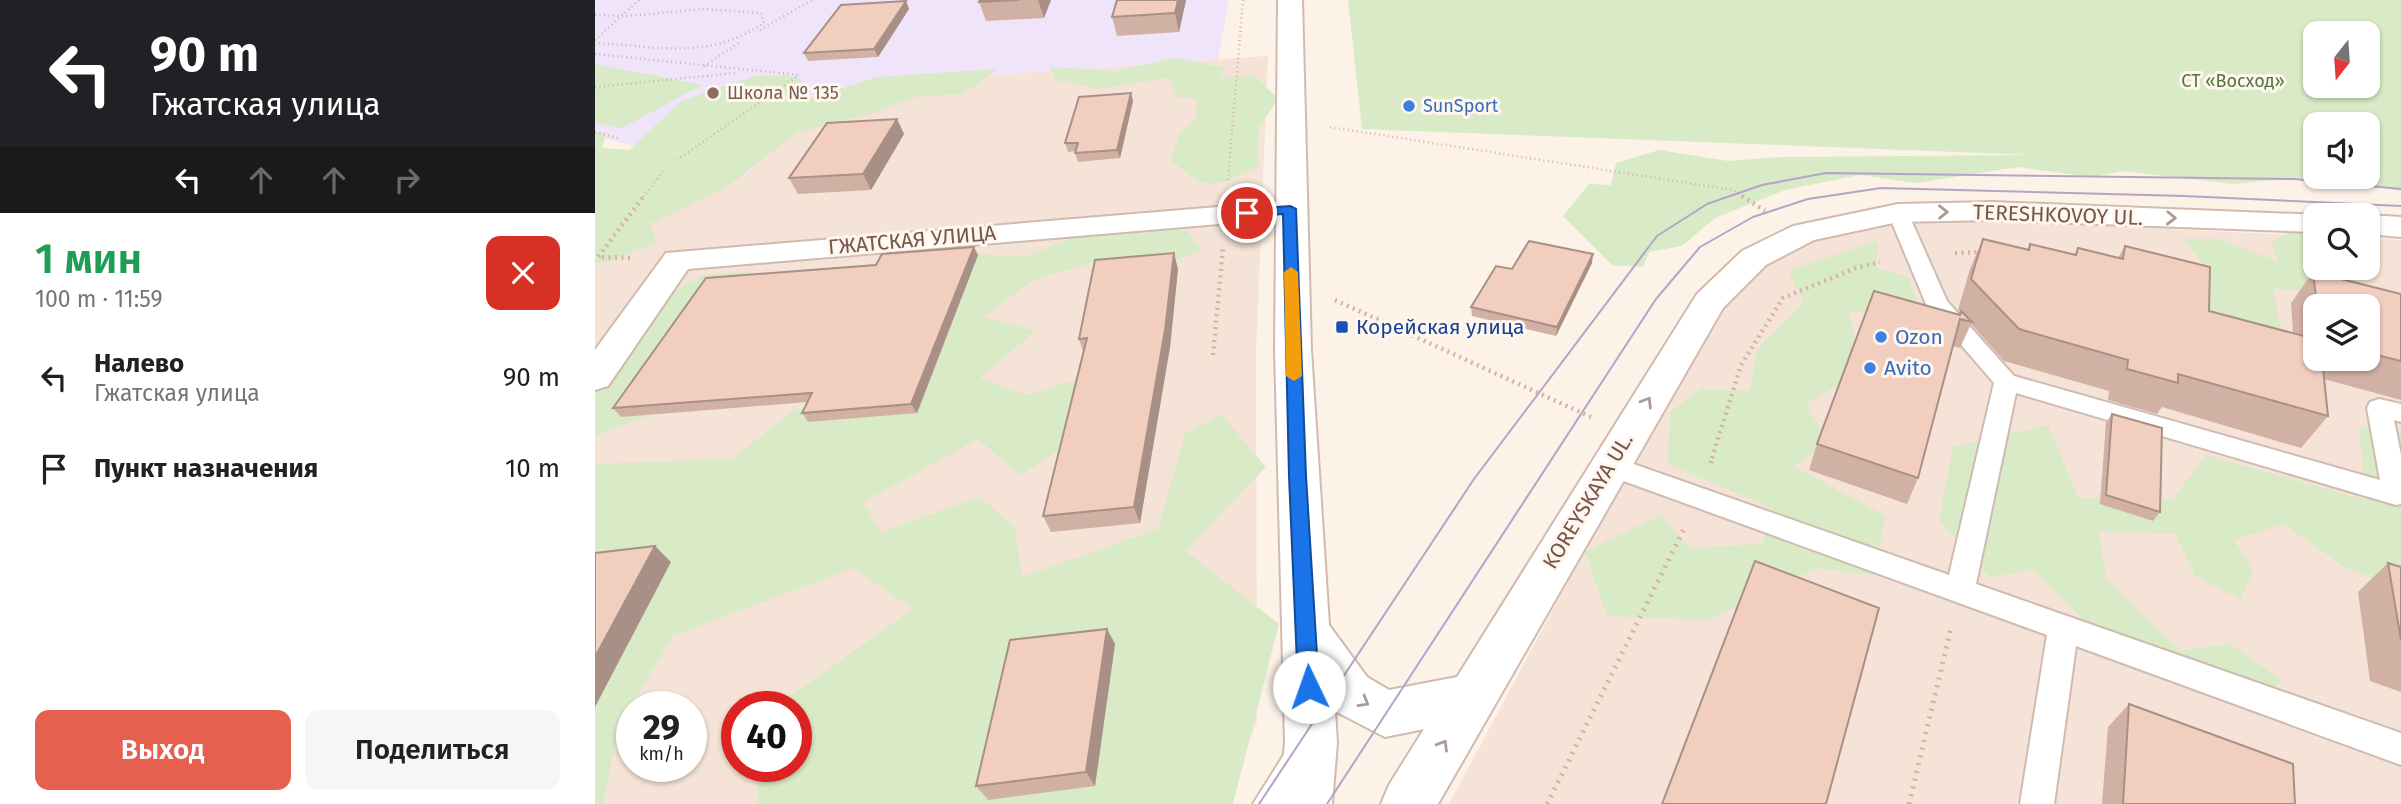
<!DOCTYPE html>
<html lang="ru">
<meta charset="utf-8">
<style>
body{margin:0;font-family:"Fira Sans",sans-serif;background:#f6f6f6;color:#202124;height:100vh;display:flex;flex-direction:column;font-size:26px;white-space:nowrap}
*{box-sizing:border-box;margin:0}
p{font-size:23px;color:#757577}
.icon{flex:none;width:38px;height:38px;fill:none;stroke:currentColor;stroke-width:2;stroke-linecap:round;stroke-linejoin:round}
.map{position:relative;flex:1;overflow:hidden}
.drawer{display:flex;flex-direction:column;background:#fff;width:595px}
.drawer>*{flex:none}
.top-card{background:#202124;color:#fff;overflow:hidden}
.needle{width:46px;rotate:197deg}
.buttons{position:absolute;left:1708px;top:21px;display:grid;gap:14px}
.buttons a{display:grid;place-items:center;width:77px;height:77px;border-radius:14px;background:#fff;box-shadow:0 2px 5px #0004;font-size:35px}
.speed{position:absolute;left:21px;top:691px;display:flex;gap:14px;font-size:35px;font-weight:700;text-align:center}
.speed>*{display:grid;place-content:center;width:91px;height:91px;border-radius:50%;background:#fff;box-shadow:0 2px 5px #0004;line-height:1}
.speed small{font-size:18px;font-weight:400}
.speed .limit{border:10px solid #d22;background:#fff;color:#111}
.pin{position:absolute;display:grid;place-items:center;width:60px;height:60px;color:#fff;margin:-30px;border:4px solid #fff;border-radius:50%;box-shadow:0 2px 7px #0007}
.me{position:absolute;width:77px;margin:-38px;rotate:357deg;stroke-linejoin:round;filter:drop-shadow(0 0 5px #0008)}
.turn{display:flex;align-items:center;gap:24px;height:147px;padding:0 35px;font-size:32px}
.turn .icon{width:91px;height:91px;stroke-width:2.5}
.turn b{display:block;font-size:49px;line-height:60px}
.lanes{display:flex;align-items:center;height:66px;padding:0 35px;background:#0003;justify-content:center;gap:35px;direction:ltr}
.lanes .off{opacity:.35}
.round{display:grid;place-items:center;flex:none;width:74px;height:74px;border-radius:14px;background:#f6f6f6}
.headline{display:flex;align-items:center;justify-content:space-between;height:119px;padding:0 35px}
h1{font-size:42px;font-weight:600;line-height:52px;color:#1e9e55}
.action{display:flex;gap:14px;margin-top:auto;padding:14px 35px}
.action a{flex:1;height:80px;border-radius:14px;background:#e5604e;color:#fff;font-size:28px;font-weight:600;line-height:80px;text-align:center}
.action a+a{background:#f6f6f6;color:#202124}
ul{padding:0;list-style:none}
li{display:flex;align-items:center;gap:21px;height:91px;padding:0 35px}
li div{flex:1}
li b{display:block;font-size:26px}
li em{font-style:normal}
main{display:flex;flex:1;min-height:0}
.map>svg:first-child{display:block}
.residential{fill:#f4e3d6;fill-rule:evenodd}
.education{fill:#efe4f9}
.green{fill:#d8eac6;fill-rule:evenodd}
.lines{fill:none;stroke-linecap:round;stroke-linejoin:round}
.lane-casing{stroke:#d0bbb0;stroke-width:4}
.street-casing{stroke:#d0bbb0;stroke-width:4}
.secondary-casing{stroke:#d3baae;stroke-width:4}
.path-far2{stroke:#d7b1a2;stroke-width:2.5;stroke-dasharray:1 3.5;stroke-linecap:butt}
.path-far1{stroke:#d7b1a2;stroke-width:4.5;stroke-dasharray:2 4.5;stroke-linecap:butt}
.path{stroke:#d7b1a2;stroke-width:5;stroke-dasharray:2 6;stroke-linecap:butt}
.lane{fill:#fff;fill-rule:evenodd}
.street{fill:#fff;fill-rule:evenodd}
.secondary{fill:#fff;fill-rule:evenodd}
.tram{stroke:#b4a5c7;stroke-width:2}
.wall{fill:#d0b1a4;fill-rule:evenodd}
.shaded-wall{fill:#a99086}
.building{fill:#f2cebf;stroke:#a99086;stroke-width:2}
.oneway{stroke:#ad9a94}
.route{fill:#1a73e8;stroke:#114b97;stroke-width:2}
.slow{fill:#f59e0b}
.education-dot{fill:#8d6e63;stroke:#fff6ee;stroke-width:2.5}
.shop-dot{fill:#3f7fe0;stroke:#fff6ee;stroke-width:2.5}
.transit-dot{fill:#1a4fb4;stroke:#fff6ee;stroke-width:2.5}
.labels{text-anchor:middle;stroke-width:6;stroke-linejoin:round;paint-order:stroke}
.far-park-label{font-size:18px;fill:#567641;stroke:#fff6ee}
.far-education-label{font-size:18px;fill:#785e54;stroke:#fff6ee;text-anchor:start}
.far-shop-label{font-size:18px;fill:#366cbe;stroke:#fff6ee;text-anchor:start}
.street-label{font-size:21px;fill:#76564c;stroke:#fff6ee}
.transit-label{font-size:21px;fill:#164399;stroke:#fff6ee;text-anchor:start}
.shop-label{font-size:21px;fill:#366cbe;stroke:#fff6ee;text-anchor:start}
</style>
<main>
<section class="drawer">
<div class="top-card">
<div class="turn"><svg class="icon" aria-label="left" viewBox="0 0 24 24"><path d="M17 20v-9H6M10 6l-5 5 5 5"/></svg><div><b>90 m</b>Гжатская улица</div></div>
<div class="lanes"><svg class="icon" aria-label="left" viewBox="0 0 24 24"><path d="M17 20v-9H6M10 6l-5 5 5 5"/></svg><svg class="icon off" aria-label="ahead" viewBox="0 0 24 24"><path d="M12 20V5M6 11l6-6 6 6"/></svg><svg class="icon off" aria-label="ahead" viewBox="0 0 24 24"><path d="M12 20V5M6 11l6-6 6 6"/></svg><svg class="icon off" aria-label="right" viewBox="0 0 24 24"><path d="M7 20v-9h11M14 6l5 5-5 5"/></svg></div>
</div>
<div class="headline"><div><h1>1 мин</h1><p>100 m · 11:59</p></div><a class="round" style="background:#d93025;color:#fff"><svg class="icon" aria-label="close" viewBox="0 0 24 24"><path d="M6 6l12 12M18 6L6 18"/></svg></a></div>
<ul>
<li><svg class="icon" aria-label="left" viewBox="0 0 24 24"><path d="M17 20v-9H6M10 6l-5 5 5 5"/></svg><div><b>Налево</b><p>Гжатская улица</p></div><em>90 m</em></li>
<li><svg class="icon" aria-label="arrive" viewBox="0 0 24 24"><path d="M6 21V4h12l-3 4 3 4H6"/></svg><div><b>Пункт назначения</b></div><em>10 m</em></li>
</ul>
<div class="action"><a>Выход</a><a>Поделиться</a></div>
</section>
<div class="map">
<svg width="1806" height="804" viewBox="0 0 1806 804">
<rect width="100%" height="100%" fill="#fcf2e8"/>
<g class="residential">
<path d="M 673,56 L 661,352 L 662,722 L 628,804 L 0,804 L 0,212 L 152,174 L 219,101 L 252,85 ZM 37,707 L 96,707 L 96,766 L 37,766 ZM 142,707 L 201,707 L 201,766 L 142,766 Z"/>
<path d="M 1311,221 L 1404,221 L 1720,236 L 1720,268 L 1773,268 L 1773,238 L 1806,240 L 1806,804 L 854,804 L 1052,434 L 1126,307 L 1168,266 L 1218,239 ZM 1720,306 L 1773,306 L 1773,359 L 1720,359 Z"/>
</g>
<polygon class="education" points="0,0 634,0 623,59 252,85 219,101 152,174 0,136"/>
<g class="green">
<path d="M 753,0 L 1806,0 L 1806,191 L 1780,185 L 1749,185 L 1716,177 L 1638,184 L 1528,171 L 1497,177 L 1423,167 L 1321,183 L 1265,175 L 1190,190 L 1120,218 L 1087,246 L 1054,252 L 1048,267 L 1017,265 L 968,216 L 994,184 L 1016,185 L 1021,163 L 1064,150 L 1133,161 L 1186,157 L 1442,155 L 767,129 ZM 1720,33 L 1773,33 L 1773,86 L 1720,86 ZM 1720,124 L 1773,124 L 1773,177 L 1720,177 Z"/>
<path d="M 580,58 L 630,68 L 624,77 L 660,76 L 683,99 L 664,127 L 663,167 C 617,186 615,194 576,160 L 586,131 L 602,118 L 601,99 L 583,98 L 573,78 L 503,89 L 460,80 L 455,67 L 520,71 Z"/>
<polygon points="0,64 107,85 27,128 0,123"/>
<polygon points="402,69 368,94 324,96 278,113 201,133 132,187 55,224 62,242 10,263 0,263 0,132 11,133 7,148 35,150 86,101 160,76 191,75 207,80 205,92 202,93 218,98 282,77"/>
<polygon points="1703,228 1720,232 1720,268 1773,268 1773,250 1786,262 1763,281 1806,310 1752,306 1703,290 1678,289 1691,354 1613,334 1614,270 1588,239 1625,239 1684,262 1676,242"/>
<polygon points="592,230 606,250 576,262 499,262 438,280 388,317 440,331 385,378 432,395 513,369 543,400 425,475 383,439 268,502 286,532 385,497 420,528 427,577 563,529 590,434 627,415 671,467 590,551 684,624 638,804 163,804 163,767 201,766 201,707 180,707 318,609 258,568 78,636 24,724 8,804 0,804 0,464 137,459 201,409 287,400 363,253 430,257 491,232"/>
<polygon points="1283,241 1281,267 1313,277 1327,314 1255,311 1265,373 1211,403 1232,442 1199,467 1291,516 1278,575 1223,568 1112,620 1012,616 990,552 1066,515 1095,548 1167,544 1178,509 1073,464 1075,412 1106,389 1155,391 1162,350 1209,302 1193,271"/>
<polygon points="155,271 187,296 111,394 0,436 0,358 22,323 108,275"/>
<polygon points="1453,425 1483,498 1578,499 1611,455 1771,500 1764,427 1806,431 1806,588 1751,568 1689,524 1639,540 1658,571 1645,599 1600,576 1580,534 1504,531 1511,579 1585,651 1635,644 1687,680 1662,713 1602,667 1540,671 1438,570 1395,577 1344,520 1358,447"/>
</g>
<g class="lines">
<defs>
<g id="lane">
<polygon points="1303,207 1313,213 1352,301 1419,376 1785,480 1772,408 1775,402 1784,399 1806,404 1806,422 1799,420 1806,455 1806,504 1801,505 1421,393 1381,584 1806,733 1806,765 1481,646 1459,804 1425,804 1452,635 1004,472 1000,465 1004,458 1013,455 1354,575 1399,383 1331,304 1293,213"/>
<polygon points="702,748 714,753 719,764 695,804 658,804 690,753"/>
</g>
<polygon id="street" points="695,201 706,203 711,210 706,217 93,269 13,386 0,390 0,350 71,253"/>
<g id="secondary">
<polygon points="683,0 707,0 716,350 734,625 772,677 794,690 862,677 1102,294 1147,251 1198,226 1303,204 1397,202 1727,215 1720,215 1720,232 1397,220 1303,222 1219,240 1171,265 1128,308 843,804 786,804 794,785 829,729 790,737 740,711 742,743 737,804 683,804 690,743 680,350"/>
<polygon points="1773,215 1806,217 1806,237 1773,234"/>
</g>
</defs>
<use href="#lane" class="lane-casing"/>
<use href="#street" class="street-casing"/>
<use href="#secondary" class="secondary-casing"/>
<g class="path-far2">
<path d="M 0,15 L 32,16 L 109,9 L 166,13 L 169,23 C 113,61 63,46 0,43"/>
<polyline points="165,30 217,0"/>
<polyline points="0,40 44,0"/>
<polyline points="0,54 205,75"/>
<polyline points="109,66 145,42"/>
<polyline points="0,87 141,73"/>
<polyline points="735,127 1138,190 1149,197"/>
<polyline points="0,132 23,138"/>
<polyline points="82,160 204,75"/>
<polyline points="633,180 648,0"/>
<polyline points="48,197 68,171"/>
</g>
<g class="path-far1">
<polyline points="1147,196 1170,211"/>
<polyline points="1360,253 1386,252"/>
<polyline points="35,258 3,257 49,196"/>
<polyline points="740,300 996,417"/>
<polyline points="618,355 628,248"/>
<polyline points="1117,458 1146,365 1188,298 1261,268 1285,262"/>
</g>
<g class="path">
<polyline points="1116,463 1118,457"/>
<polyline points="952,804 1089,529"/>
<polyline points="1314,804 1356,628"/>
</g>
<use href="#lane" class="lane"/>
<use href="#street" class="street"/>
<use href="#secondary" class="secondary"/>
<g class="tram">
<polyline points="664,804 879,479 1062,236 1112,204 1167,185 1231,173 1699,179 1806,189"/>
<polyline points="732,804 1061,299 1105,247 1158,217 1213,199 1286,188 1589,196 1806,206"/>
</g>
</g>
<g class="wall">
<polygon points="385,0 456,0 449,18 391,21 384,2"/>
<polygon points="591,0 584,32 522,36 517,17"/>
<polygon points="311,1 314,9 283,57 213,61 209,53"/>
<polygon points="538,101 525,158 483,162 480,153 481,151 473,152 470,143"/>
<polygon points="302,119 309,134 276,190 203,194 194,178"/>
<path d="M 1388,239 L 1432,250 L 1435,244 L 1479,255 L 1483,248 L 1523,258 L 1530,246 L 1614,311 L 1698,333 L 1696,303 L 1718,272 L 1806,294 L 1806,400 L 1729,379 L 1733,416 L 1706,448 L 1567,407 L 1562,414 L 1513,400 L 1514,391 L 1409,361 L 1376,324 L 1365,348 L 1358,346 L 1323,478 L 1312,504 L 1214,470 L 1222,444 L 1365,315 L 1366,312 L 1363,310 L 1375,269 ZM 1720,306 L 1773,306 L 1773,359 L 1720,359 Z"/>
<polygon points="383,255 322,413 213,422 207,413 212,402 26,417 18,408"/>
<polygon points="997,263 961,336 877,316 876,307 917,269"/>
<polygon points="583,269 575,347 545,523 456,532 448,516 488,351 484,339"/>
<polygon points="1517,414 1565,512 1558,521 1505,504 1511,422"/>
<polygon points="1793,563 1806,567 1806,692 1775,681 1763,592"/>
<polygon points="512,629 520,644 500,786 393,800 381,786"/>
<polygon points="1534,704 1700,804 1507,804 1513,727"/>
</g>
<g class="shaded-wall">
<polygon points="443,0 456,0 449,18"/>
<polygon points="583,0 591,0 584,32 580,13"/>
<polygon points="311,1 314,9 283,57 279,49"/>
<polygon points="536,93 538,101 525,158 522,150"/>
<polygon points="302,119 309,134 276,190 268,174"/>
<polygon points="379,247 383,255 322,413 316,404"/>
<polygon points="579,253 583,269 575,347 545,523 539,507"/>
<polygon points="998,254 997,263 961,336 962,327"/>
<polygon points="60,546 76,562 0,707 0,657"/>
<polygon points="512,629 520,644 500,786 491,772"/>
</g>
<g class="building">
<polygon points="385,0 424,0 384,2"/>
<polygon points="522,0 583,0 580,13 517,17"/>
<polygon points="311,1 279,49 209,53 246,5"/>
<polygon points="536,93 522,150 480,153 483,143 470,143 484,97"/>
<polygon points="302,119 268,174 194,178 232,123"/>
<polygon points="1388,239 1434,250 1435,244 1481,255 1483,248 1528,259 1530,246 1615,267 1614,311 1720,339 1720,359 1727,359 1733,416 1583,374 1583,383 1532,369 1533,360 1424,329 1376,279"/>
<polygon points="934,241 998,254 962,327 876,307 901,266 917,269"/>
<polygon points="379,247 316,404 207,413 217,393 18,408 111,278 281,265 287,254"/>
<polygon points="579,253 570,330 539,507 448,516 492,338 484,339 500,260"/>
<polygon points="1718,272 1806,294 1806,361 1773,353 1773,306 1722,306"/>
<polygon points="1279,291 1365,315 1366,311 1377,322 1365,319 1323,478 1222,444"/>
<polygon points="1517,414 1567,428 1565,512 1511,495"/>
<polygon points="60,546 0,657 0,553"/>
<polygon points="1160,561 1284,608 1231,804 1067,804"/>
<polygon points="1793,563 1806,567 1806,640"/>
<polygon points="512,629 491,772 381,786 415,640"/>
<polygon points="1534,704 1698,764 1700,804 1528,804"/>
</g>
<defs><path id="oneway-chevron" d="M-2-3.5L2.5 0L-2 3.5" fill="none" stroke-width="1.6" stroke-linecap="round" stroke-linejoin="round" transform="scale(1.75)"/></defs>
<g class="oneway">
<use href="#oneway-chevron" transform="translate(1348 212) rotate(-1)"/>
<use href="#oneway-chevron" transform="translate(1576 218) rotate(2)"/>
<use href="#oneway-chevron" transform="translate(1052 402) rotate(-58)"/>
<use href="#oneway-chevron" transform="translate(769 702) rotate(30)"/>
<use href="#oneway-chevron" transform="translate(848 745) rotate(-59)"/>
</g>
<polygon class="route" points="695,206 701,209 711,476 724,687 721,693 714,696 706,693 703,687 694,476 688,214 652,217 645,213 652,209"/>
<polygon class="slow" points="696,267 703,272 707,376 699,381 691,376 689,272"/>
<circle class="education-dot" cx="118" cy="93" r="7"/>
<g class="shop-dot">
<circle cx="814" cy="106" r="7"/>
<circle cx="1286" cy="337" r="7"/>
<circle cx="1275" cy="368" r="7"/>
</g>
<rect class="transit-dot" x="740" y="320" width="14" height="14" rx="3.5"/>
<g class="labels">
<g class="far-park-label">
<text x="1638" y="87">СТ «Восход»</text>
</g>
<g class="far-education-label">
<text x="132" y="99">Школа № 135</text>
</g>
<g class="far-shop-label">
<text x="828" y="112">SunSport</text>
</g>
<g class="street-label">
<text transform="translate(1463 215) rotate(2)" y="7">TERESHKOVOY UL.</text>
<text transform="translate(317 240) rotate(-5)" y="7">ГЖАТСКАЯ УЛИЦА</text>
<text transform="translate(993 501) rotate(-59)" y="7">KOREYSKAYA UL.</text>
</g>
<g class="transit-label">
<text x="761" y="334">Корейская улица</text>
</g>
<g class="shop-label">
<text x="1300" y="344">Ozon</text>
<text x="1289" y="375">Avito</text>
</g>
</g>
</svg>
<div class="buttons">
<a><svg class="needle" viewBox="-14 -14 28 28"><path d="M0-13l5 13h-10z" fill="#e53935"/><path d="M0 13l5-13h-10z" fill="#757577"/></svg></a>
<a><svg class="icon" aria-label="sound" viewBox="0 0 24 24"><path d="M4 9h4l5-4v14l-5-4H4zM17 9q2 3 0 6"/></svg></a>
<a><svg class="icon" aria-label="search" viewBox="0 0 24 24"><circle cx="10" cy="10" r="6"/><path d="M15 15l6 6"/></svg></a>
<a><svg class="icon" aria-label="layers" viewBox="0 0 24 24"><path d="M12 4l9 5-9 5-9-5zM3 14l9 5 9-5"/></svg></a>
</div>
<div class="speed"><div>29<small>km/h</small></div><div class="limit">40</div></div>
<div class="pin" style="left:652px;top:213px;background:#d93025"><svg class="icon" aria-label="arrive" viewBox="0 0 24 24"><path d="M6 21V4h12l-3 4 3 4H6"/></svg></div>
<svg class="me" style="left:714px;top:687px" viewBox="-20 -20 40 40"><circle r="19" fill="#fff"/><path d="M0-13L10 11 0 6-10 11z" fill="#1a73e8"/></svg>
</div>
</main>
